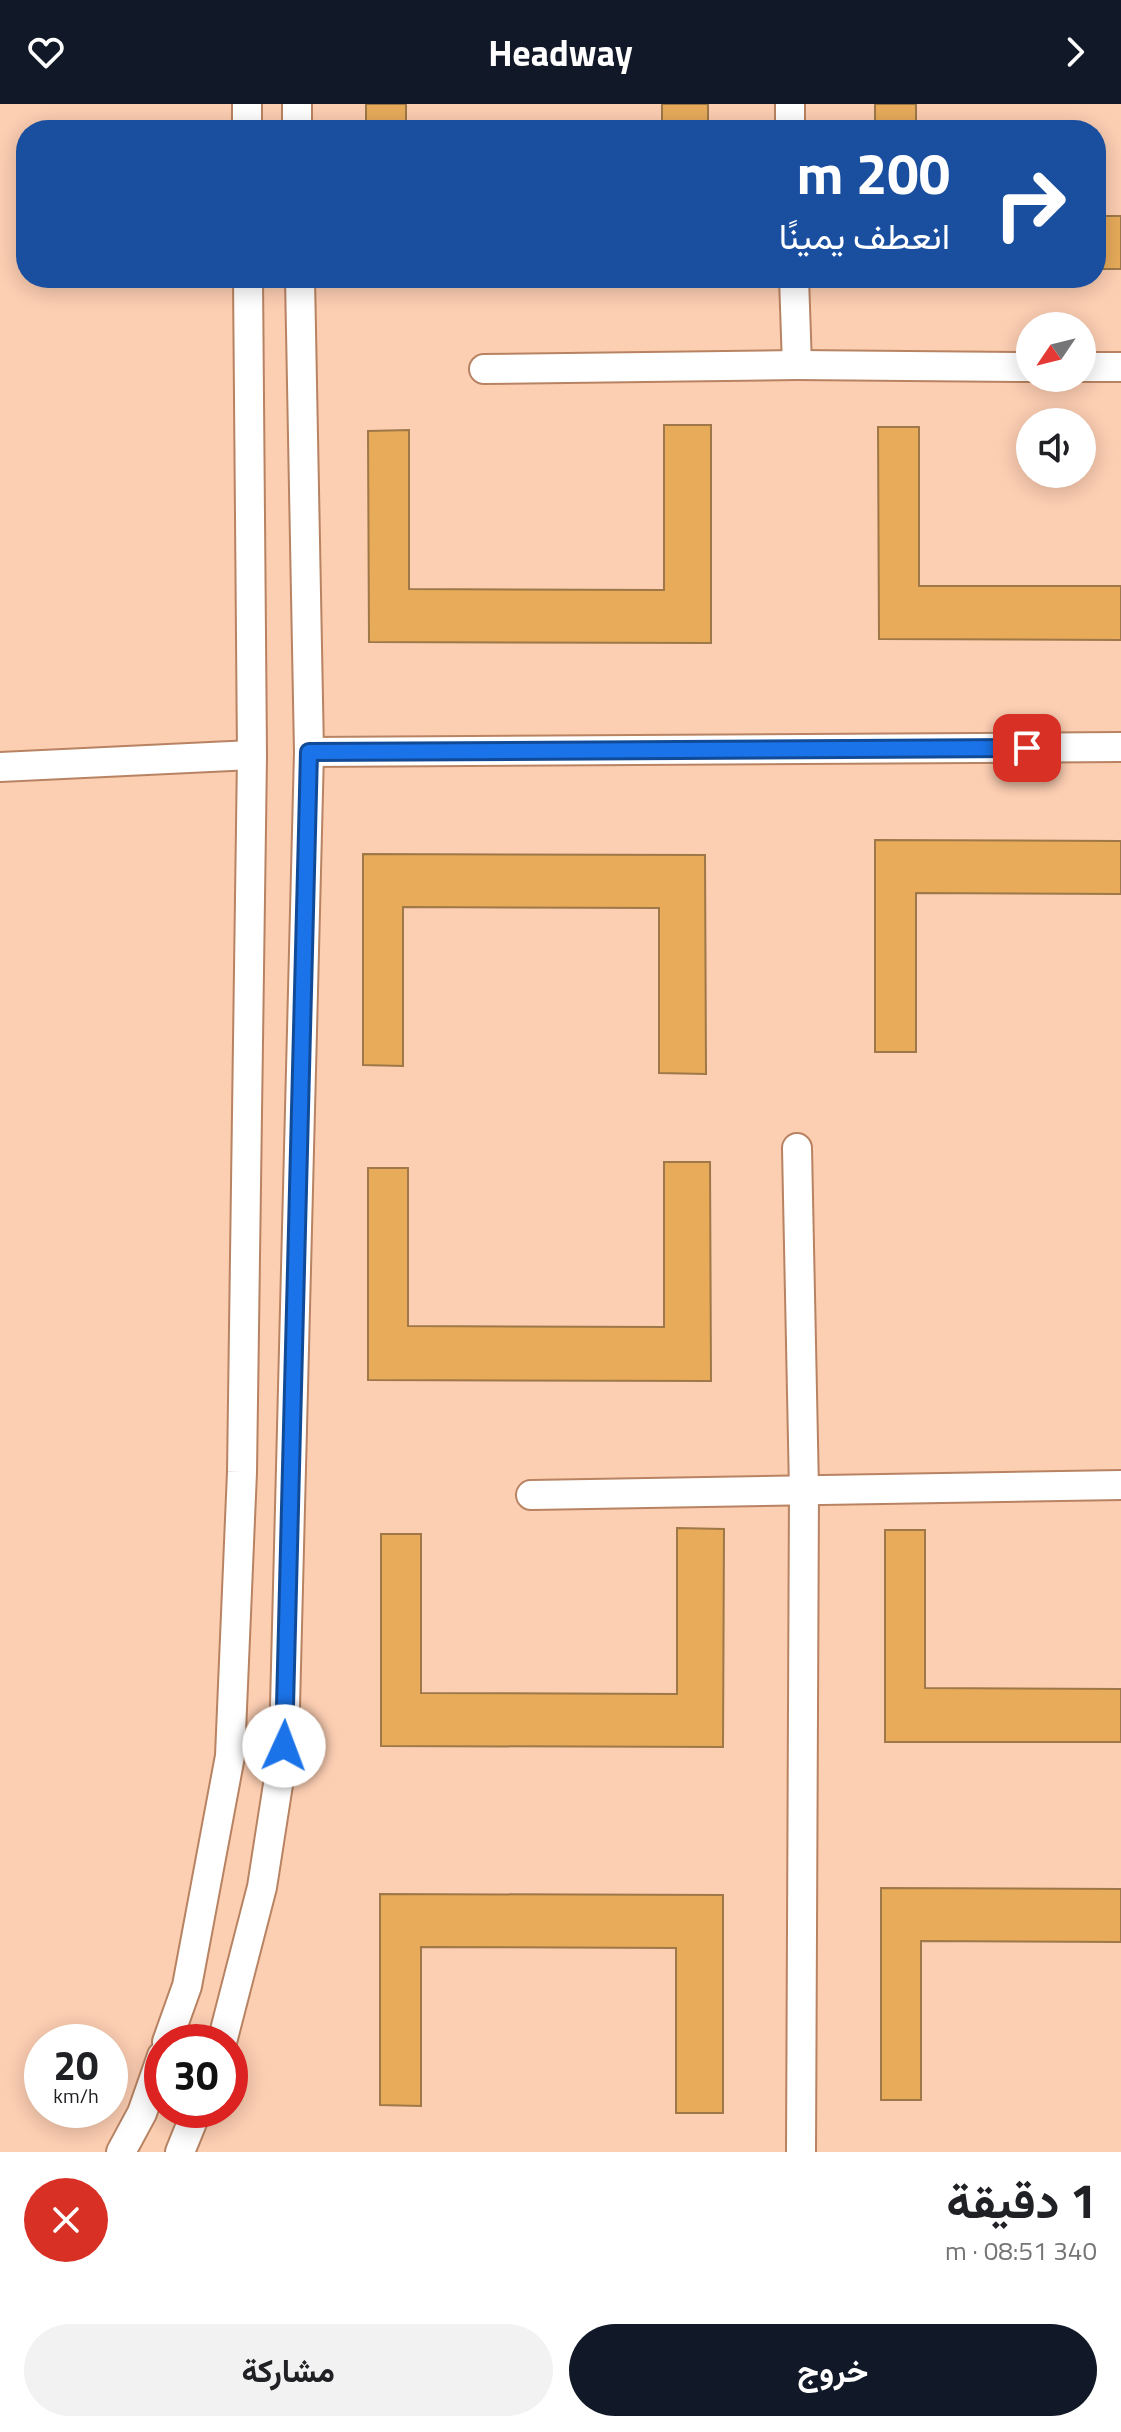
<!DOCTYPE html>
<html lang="ar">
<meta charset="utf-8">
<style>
body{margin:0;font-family:"Titillium Web",Vazirmatn,sans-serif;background:#f2f2f2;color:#202124;direction:rtl;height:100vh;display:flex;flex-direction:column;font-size:30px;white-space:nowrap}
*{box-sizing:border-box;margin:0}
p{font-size:26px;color:#757577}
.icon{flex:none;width:44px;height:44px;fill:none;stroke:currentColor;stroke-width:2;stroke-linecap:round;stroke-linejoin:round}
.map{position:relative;height:2048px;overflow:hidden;direction:ltr}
.sheet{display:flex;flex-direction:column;background:#fff;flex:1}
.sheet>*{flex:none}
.guide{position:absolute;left:16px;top:16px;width:1090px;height:168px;border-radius:32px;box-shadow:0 4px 20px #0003;direction:rtl;background:#1a4fa0;color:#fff;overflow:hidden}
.needle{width:52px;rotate:235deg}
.buttons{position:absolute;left:1016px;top:208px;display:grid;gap:16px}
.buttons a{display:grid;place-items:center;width:80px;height:80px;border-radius:50%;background:#fff;box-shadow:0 4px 20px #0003;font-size:40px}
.speed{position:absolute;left:24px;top:1920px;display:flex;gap:16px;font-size:40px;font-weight:700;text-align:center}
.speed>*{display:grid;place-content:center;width:104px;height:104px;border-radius:50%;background:#fff;box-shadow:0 4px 20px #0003;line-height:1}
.speed small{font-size:20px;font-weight:400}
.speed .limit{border:12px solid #d22;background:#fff;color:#111}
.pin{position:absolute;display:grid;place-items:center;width:68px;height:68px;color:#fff;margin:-34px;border-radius:16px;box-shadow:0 4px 12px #0006}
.me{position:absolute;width:88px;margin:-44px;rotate:2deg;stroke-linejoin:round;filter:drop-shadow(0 0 6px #0008)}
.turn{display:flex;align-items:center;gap:28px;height:168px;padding:0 24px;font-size:36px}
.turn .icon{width:104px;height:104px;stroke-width:2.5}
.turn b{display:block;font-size:56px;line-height:68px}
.round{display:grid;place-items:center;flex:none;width:84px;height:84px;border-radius:42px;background:#f2f2f2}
.overview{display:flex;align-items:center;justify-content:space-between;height:136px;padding:0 24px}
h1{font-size:48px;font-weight:700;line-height:60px}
.button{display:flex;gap:16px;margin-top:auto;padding:16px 24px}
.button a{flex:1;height:92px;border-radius:48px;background:#111827;color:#fff;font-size:32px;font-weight:700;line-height:92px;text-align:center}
.button a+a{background:#f2f2f2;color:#202124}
header{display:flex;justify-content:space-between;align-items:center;height:104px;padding:0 24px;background:#111827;color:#fff;font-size:36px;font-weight:700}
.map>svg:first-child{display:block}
.building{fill:#e7ab5a;stroke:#9e7848;stroke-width:2}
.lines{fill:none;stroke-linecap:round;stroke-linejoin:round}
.minor-casing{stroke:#b88362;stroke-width:32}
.minor{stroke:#fff;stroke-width:28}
.route-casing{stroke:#114b97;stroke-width:20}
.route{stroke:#1a73e8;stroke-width:14}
</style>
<header><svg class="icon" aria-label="forward" viewBox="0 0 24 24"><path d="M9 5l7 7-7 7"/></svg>Headway<svg class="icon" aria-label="heart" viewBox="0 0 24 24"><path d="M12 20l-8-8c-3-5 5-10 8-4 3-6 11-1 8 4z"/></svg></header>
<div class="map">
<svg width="1121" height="2048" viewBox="0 0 1121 2048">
<rect width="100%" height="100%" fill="#fcceb2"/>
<g class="building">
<rect x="366" y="0" width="40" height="26"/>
<rect x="662" y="0" width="46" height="26"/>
<rect x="875" y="0" width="41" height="26"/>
<rect x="1096" y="112" width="25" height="53"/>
<polygon points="664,321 711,321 711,539 369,538 368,327 409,326 409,485 664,486"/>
<polygon points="878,323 919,323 919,482 1121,482 1121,536 879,535"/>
<polygon points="875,736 1121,737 1121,790 916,789 916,948 875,948"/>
<polygon points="363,750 705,751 706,970 659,969 659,804 403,803 403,962 363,961"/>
<polygon points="664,1058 710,1058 711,1277 368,1276 368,1064 408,1064 408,1222 664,1223"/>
<polygon points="677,1424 724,1425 723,1643 381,1642 381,1430 421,1430 421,1589 677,1590"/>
<polygon points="885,1426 925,1426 925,1584 1121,1585 1121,1638 885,1638"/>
<polygon points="881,1784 1121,1785 1121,1838 921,1837 921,1996 881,1996"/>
<polygon points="380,1790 723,1791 723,2009 676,2009 676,1844 421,1843 421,2002 380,2001"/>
</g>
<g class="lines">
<defs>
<g id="minor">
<polyline points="247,0 247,26"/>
<polyline points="297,0 297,26"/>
<polyline points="790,0 790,26"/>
<polyline points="794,174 797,261"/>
<polyline points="1082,263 1121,263"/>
<polyline points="484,265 797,261 1030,263"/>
<polyline points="309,648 1121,643"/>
<polyline points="0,663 252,651"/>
<polyline points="797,1044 804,1386 801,2048"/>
<polyline points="531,1391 1121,1381"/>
<polyline points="167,1938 187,1882 230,1652 242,1368 252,651 248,174"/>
<polyline points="222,1938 262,1783 284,1642 309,648 300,174"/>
<polyline points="121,2048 142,2009 162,1952"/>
<polyline points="180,2048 197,2006"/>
</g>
</defs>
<use href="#minor" class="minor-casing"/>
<use href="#minor" class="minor"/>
</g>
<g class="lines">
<defs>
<polyline id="route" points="284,1642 309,648 1027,644"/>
</defs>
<use href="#route" class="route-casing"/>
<use href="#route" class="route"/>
</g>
</svg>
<div class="buttons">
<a><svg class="needle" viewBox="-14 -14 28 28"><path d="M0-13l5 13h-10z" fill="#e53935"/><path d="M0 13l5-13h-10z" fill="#757577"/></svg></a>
<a><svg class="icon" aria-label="sound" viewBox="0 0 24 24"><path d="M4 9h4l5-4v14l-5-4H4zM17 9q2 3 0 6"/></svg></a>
</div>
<div class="speed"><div>20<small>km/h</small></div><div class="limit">30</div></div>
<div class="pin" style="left:1027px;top:644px;background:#d93025"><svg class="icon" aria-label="arrive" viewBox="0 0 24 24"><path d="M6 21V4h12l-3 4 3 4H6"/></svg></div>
<svg class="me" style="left:284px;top:1642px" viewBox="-20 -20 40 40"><circle r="19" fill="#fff"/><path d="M0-13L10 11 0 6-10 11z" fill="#1a73e8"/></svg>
<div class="guide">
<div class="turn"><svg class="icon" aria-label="right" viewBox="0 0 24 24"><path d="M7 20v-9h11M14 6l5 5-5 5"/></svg><div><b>200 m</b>انعطف يمينًا</div></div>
</div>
</div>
<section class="sheet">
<div class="overview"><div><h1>1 دقيقة</h1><p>340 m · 08:51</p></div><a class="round" style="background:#d93025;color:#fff"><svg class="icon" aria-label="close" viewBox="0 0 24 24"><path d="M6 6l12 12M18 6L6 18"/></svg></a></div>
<div class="button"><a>خروج</a><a>مشاركة</a></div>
</section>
